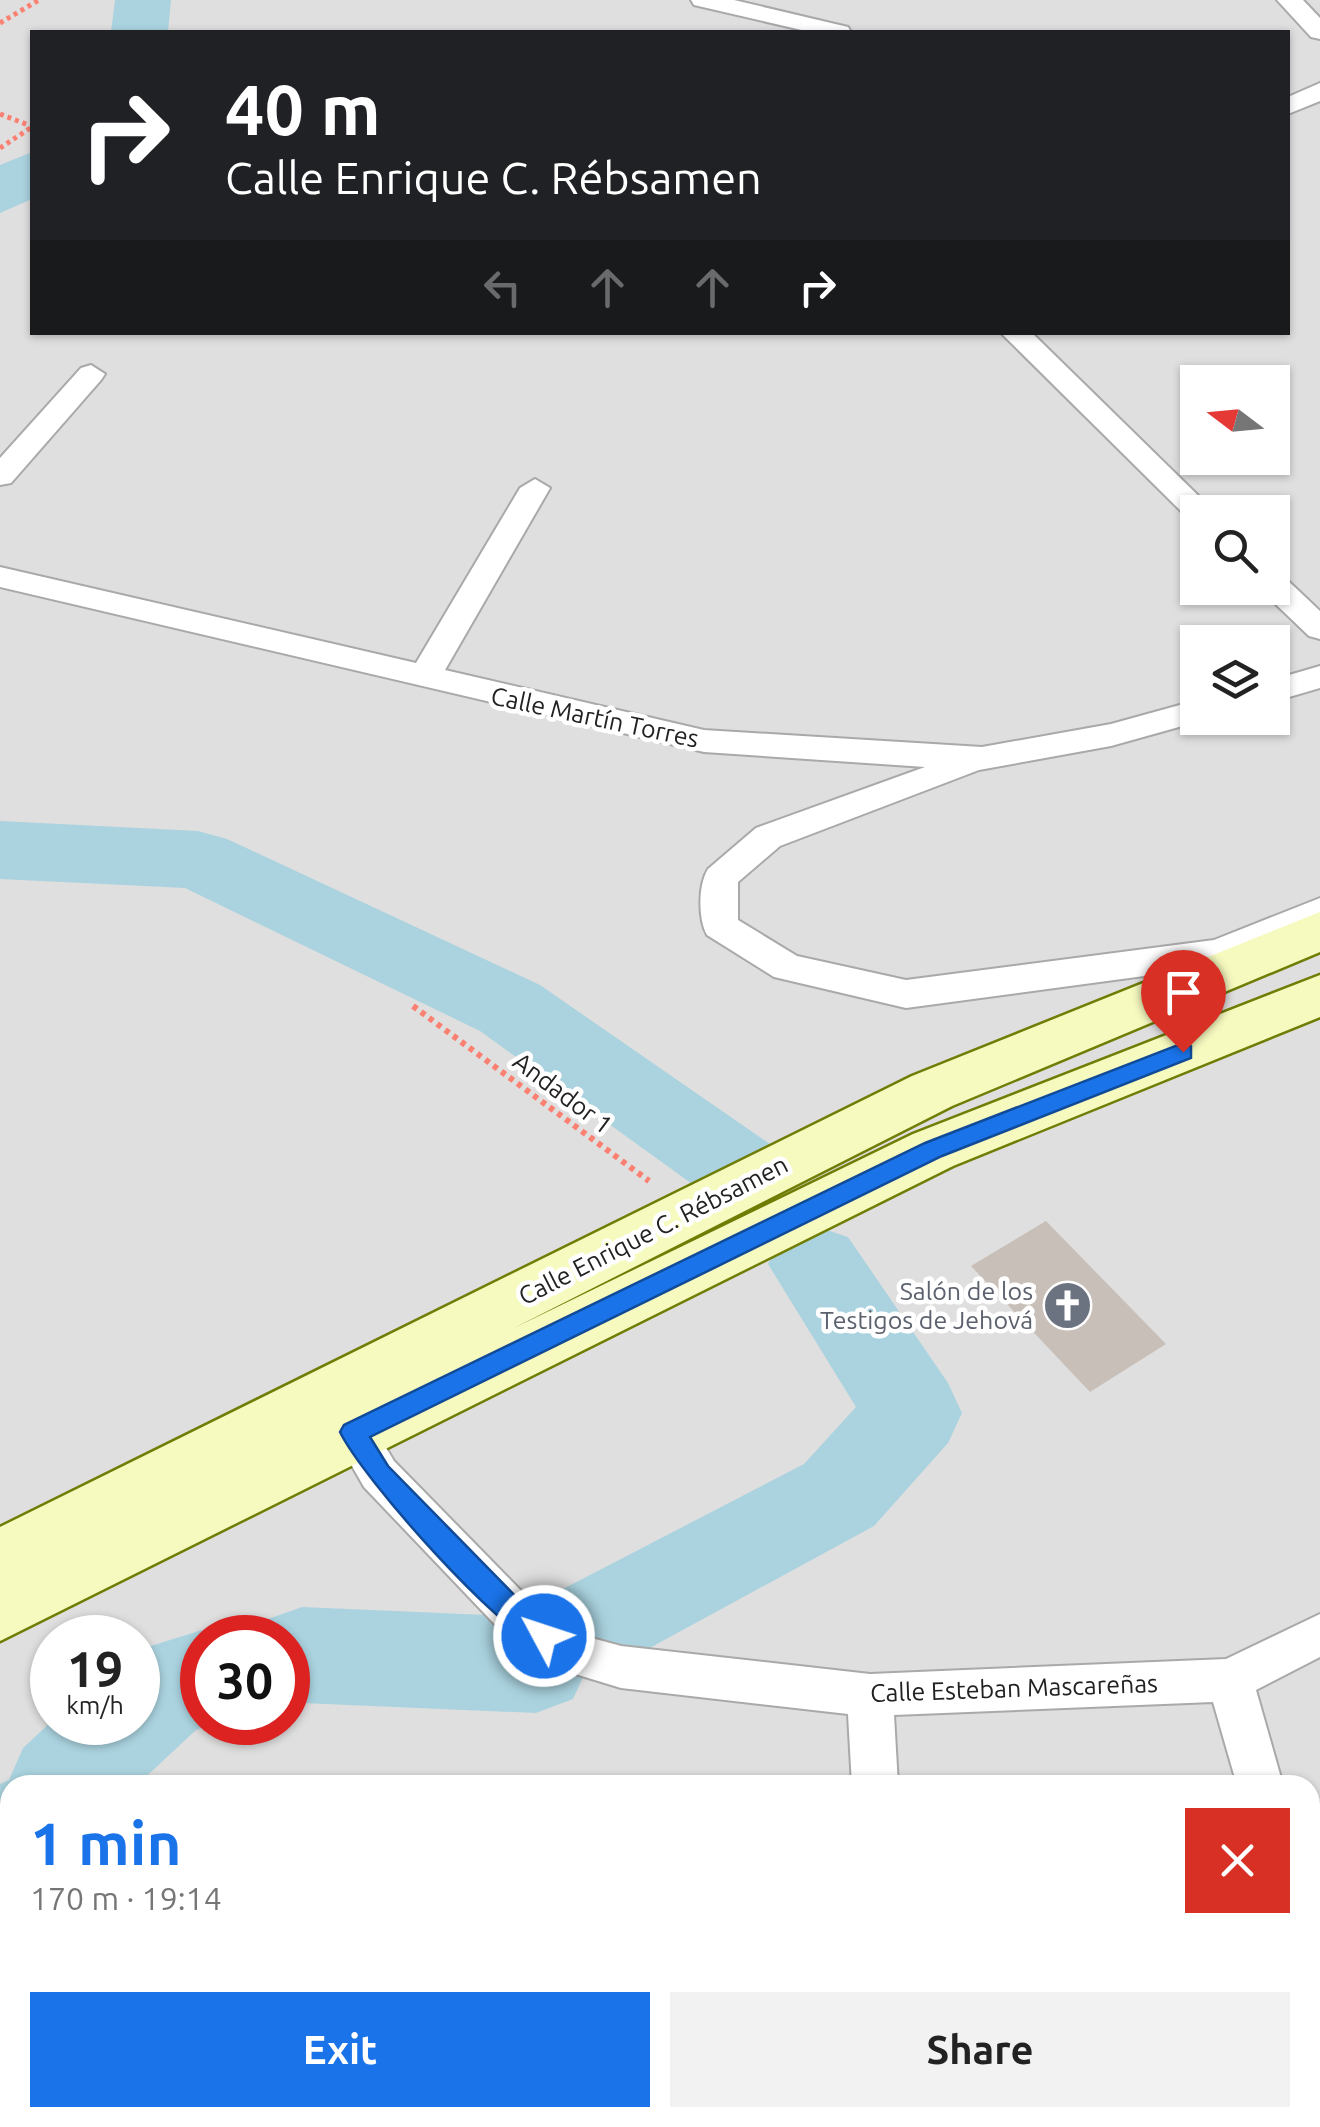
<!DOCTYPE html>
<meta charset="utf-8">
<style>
body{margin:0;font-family:Ubuntu,sans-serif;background:#f2f2f2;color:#222;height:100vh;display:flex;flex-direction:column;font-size:38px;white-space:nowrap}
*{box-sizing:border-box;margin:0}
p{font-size:32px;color:#767676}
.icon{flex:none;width:55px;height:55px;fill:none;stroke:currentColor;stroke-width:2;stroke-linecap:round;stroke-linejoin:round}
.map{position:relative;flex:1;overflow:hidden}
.details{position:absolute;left:0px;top:1775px;width:1320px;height:352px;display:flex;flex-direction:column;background:#fff;border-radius:30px 30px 0 0;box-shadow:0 2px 8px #0004}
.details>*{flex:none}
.guide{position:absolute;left:30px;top:30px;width:1260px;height:305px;border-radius:0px;box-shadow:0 2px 8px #0004;background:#202124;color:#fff;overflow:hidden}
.needle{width:65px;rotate:286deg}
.tools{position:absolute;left:1180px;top:365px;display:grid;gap:20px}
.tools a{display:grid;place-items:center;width:110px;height:110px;border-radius:0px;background:#fff;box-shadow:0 2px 8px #0004;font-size:50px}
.speed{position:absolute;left:30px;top:1615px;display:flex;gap:20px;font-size:50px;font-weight:700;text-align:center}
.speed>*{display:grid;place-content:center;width:130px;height:130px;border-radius:50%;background:#fff;box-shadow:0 2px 8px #0004;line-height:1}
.speed small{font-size:25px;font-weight:400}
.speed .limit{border:15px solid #d22;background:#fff;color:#111}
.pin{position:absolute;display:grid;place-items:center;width:85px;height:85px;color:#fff;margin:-102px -42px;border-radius:50% 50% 50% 0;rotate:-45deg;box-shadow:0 0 10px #0007}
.pin .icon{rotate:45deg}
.me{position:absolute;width:110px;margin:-55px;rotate:310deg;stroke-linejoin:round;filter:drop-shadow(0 0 8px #0008)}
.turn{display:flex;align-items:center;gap:35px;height:210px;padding:0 30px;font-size:45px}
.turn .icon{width:130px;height:130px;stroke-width:2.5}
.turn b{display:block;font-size:70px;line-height:85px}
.lanes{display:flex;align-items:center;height:95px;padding:0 30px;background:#0003;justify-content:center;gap:50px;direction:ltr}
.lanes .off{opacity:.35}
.round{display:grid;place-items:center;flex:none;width:105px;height:105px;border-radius:0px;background:#f2f2f2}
.overview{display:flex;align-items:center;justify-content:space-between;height:170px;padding:0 30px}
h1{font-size:60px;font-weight:700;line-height:75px;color:#1a73e8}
.button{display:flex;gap:20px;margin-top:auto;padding:20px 30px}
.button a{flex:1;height:115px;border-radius:0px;background:#1a73e8;color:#fff;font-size:40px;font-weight:700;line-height:115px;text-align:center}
.button a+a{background:#f2f2f2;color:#222}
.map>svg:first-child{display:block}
.residential{fill:#e0dfdf;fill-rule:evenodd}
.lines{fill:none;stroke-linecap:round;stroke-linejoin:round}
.river{fill:#aad3df;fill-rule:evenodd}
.building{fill:#c7bfb8}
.street-casing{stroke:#a9a9a9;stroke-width:4}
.secondary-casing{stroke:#707d05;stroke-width:5}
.path-far1{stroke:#fa8072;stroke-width:5;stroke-dasharray:4 4;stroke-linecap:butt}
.path{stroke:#fa8072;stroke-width:6;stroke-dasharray:5 5;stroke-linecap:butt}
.street{fill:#fff;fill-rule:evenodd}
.secondary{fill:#f7fabf;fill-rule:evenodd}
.route{fill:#1a73e8;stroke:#114b97;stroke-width:2.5}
.labels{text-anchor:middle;stroke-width:9;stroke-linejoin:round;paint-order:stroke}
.street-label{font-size:25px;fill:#222;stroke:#fff}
.worship-label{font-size:25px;fill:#5b616d;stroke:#fff;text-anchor:end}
</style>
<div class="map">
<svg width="1320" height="2127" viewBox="0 0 1320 2127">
<rect width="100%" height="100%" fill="#f2efe9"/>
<path class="residential" d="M 0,0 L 1320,0 L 1320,2127 L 0,2127 ZM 32,32 L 1288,32 L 1288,332 L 32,332 ZM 1198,382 L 1272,382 L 1272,458 L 1198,458 ZM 1198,512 L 1272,512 L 1272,588 L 1198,588 ZM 1198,642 L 1272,642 L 1272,718 L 1198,718 ZM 52,1638 L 138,1638 L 138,1722 L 52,1722 ZM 202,1638 L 288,1638 L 288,1722 L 202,1722 ZM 10,1785 L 1310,1785 L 1310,2118 L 10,2118 Z"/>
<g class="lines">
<g class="river">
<polygon points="115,0 171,0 168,32 111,32"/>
<polygon points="32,152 32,199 0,213 0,165"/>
<polygon points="0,821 198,831 227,839 540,985 777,1149 790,1174 777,1199 745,1210 713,1199 480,1031 185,888 0,879"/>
<polygon points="815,1226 848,1237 948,1383 962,1413 948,1443 874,1526 635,1656 598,1670 588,1666 573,1699 536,1713 302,1703 288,1707 288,1638 245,1638 251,1625 302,1607 536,1617 547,1621 561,1590 804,1464 856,1407 768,1264 782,1237"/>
<polygon points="202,1630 221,1638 202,1638 202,1722 216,1722 196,1730 137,1785 10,1785 10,1891 0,1895 0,1784 9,1780 23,1748 52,1721 138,1722 138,1650"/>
</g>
</g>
<polygon class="building" points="1046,1221 1166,1344 1090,1392 971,1266"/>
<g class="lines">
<defs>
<g id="street">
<polygon points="691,0 734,0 848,27 851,32 810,32 694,5"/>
<polygon points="1277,0 1303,0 1320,18 1320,39 1311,37"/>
<polygon points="1320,83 1320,101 1288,114 1288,97"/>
<polygon points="1000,332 1031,332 1215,512 1198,512 1198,521 1189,519"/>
<polygon points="91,365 105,374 101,380 11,483 0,485 0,458 81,368"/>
<path d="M 535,479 L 550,488 L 445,670 L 704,730 L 982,747 L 1111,724 L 1198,700 L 1198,718 L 1211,718 L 1111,746 L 979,770 L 780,846 L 738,882 L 738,920 L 797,956 L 906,980 L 1214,940 L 1320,898 L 1320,925 L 1245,957 L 1250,965 L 1245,974 L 1232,978 L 1211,967 L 906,1008 L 774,977 L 707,935 C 698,919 698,885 708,869 L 756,828 L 925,767 L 704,752 L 0,587 L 0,567 L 416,663 L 520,488 Z"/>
<polygon points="1272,573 1283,576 1320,611 1320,639 1309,636 1261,590 1272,588"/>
<polygon points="1320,666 1320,688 1272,702 1272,680"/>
<polygon points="343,1396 358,1401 394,1461 538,1608 577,1634 621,1646 870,1674 1226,1659 1320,1614 1320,1657 1256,1690 1283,1785 1237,1785 1213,1702 894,1715 898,1785 852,1785 848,1714 621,1688 549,1666 506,1636 364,1487 322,1414 328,1401"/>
<polygon points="1310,1934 1320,1938 1320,2018 1310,2013"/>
<polygon points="10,2014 10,2074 0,2078 0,2018"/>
<polygon points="872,2118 930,2118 933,2127 875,2127"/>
</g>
<polygon id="secondary" points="1320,912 1320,952 952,1106 514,1328 913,1134 1320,975 1320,1017 953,1166 0,1641 0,1527 912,1076"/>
</defs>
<use href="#street" class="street-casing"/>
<use href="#secondary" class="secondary-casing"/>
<g class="path-far1">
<polyline points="0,23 39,0"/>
<polyline points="0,114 31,126"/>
<polyline points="0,148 32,127"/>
</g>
<polyline class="path" points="413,1006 649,1181"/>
<use href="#street" class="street"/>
<use href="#secondary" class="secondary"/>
</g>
<path class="route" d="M 1183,1043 L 1191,1046 L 1191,1058 L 942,1156 L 370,1437 L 388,1466 L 532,1613 L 553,1627 L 557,1636 L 553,1645 L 544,1649 C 498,1631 363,1479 340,1432 L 344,1425 L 925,1143 Z"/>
<defs>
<symbol id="church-disc" viewBox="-11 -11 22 22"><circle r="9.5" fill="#6b7280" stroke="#fff"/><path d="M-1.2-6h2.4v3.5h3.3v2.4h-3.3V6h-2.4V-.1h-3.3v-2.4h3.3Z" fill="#fff"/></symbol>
</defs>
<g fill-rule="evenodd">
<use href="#church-disc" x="1040" y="1278" width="55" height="55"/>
</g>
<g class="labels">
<g class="street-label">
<text transform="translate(595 717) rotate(12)" y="9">Calle Martín Torres</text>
<text transform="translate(563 1093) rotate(37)" y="9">Andador 1</text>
<text transform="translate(653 1230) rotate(-27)" y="9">Calle Enrique C. Rébsamen</text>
<text transform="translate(1014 1688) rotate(-2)" y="9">Calle Esteban Mascareñas</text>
</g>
<g class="worship-label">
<text x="1033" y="1300">Salón de los<tspan x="1033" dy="29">Testigos de Jehová</tspan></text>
</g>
</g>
</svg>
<div class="tools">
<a><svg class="needle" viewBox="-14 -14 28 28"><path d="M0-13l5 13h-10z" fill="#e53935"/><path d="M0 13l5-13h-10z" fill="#767676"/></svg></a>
<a><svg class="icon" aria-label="search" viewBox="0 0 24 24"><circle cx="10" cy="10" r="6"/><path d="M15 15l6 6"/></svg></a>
<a><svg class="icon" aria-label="layers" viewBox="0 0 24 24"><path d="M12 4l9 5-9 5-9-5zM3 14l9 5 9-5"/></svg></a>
</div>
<div class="speed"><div>19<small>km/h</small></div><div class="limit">30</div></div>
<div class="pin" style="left:1183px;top:1052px;background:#d93025"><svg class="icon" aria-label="arrive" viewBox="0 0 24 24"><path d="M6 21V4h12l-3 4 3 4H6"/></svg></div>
<svg class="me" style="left:544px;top:1636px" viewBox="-20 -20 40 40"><circle r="17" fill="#1a73e8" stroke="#fff" stroke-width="3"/><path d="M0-11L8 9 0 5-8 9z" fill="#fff"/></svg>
<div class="guide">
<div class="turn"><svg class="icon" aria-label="right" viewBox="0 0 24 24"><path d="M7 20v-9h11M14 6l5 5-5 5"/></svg><div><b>40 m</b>Calle Enrique C. Rébsamen</div></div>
<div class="lanes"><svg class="icon off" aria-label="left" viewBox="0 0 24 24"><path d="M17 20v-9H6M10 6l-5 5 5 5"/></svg><svg class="icon off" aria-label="ahead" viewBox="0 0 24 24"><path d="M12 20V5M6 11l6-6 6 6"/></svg><svg class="icon off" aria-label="ahead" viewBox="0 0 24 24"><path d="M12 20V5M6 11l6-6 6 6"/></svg><svg class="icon" aria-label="right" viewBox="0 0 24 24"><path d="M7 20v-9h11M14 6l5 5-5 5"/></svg></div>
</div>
<section class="details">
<div class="overview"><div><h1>1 min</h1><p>170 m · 19:14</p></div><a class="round" style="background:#d93025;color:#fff"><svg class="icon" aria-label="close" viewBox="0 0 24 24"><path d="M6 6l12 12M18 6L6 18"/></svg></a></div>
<div class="button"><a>Exit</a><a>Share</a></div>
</section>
</div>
